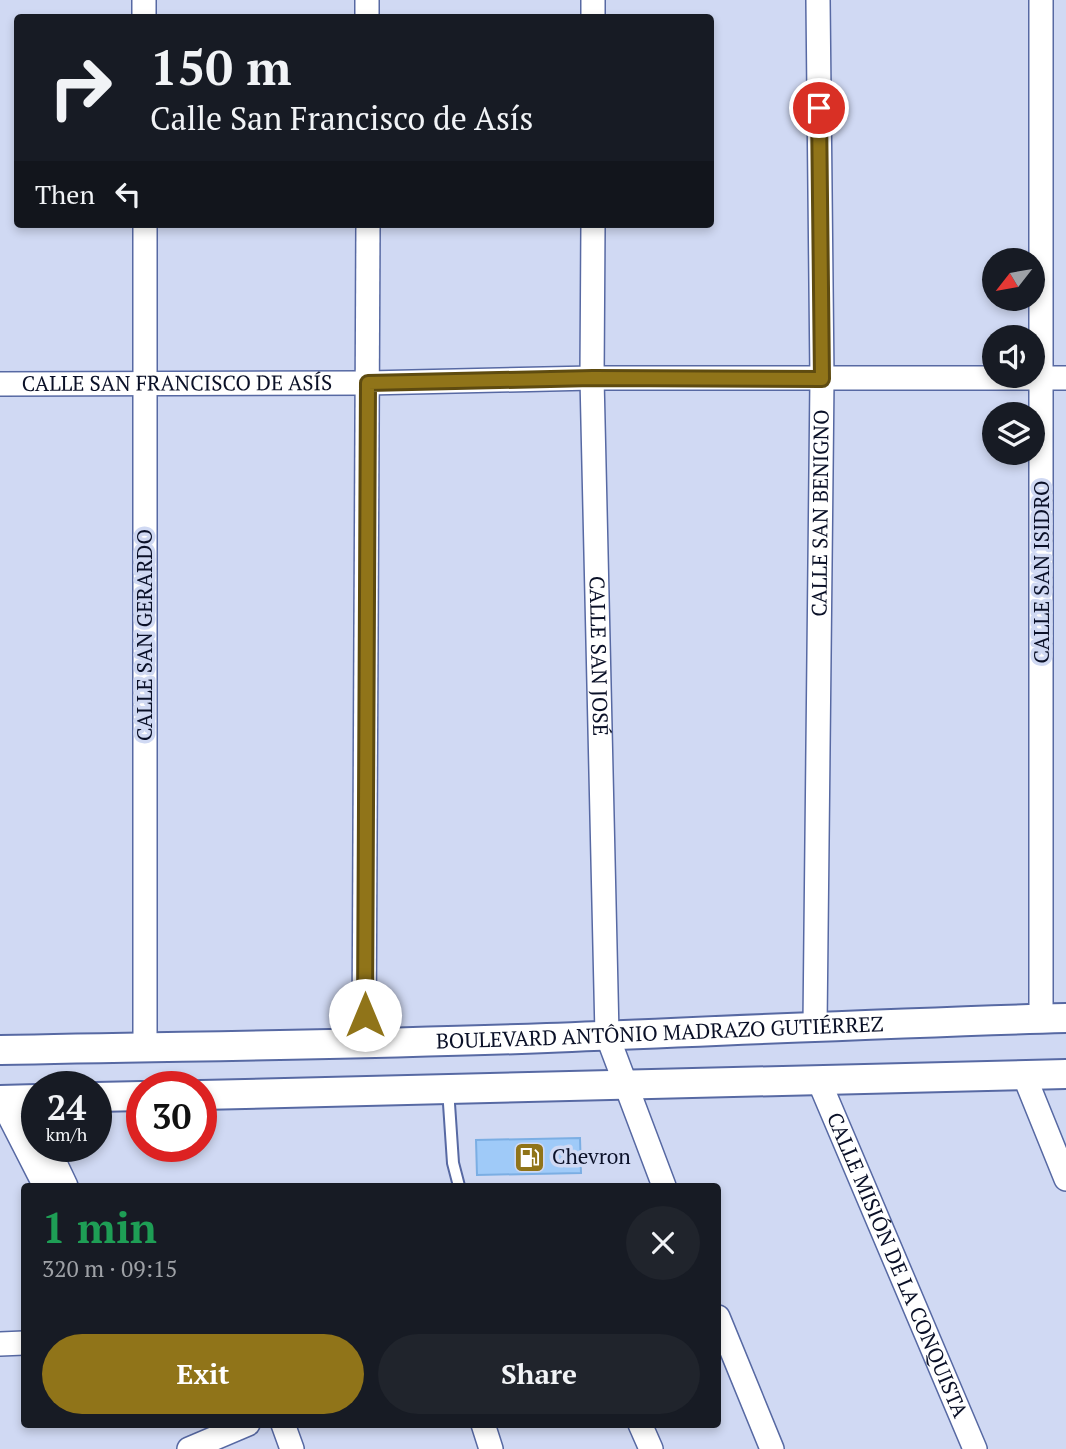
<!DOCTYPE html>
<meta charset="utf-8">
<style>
body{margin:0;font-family:"PT Serif",serif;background:#20242c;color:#f1f3f6;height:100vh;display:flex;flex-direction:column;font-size:26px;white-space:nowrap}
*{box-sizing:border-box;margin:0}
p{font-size:23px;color:#9ea1a6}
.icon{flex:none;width:38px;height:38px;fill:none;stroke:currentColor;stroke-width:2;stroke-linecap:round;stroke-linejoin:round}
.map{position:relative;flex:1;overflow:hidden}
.drawer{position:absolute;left:21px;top:1183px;width:700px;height:245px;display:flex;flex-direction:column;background:#171b24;border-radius:7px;box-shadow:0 4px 10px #0003}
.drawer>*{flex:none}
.banner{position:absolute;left:14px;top:14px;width:700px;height:214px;border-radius:7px;box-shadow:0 4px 10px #0003;background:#171b24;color:#f1f3f6;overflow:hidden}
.needle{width:46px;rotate:239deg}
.tools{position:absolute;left:982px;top:248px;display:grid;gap:14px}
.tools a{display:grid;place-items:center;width:63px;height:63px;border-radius:50%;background:#171b24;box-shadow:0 4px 10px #0003;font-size:35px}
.speed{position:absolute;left:21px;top:1071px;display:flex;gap:14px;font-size:35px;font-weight:700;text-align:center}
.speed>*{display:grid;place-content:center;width:91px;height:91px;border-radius:50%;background:#171b24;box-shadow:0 4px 10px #0003;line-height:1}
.speed small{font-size:18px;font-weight:400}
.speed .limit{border:10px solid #d22;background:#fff;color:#111}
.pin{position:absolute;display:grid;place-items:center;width:60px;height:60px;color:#fff;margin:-30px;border:4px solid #fff;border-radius:50%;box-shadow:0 2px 7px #0007}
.me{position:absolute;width:77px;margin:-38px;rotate:0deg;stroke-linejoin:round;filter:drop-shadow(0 0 5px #0008)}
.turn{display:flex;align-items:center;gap:24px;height:147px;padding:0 21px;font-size:32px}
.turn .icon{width:91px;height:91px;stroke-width:2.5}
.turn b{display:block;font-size:49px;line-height:60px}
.then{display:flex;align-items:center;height:66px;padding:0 21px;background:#0003;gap:14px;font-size:26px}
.round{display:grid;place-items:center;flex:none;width:74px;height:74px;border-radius:37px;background:#20242c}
.overview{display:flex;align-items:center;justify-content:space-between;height:119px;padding:0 21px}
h1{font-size:42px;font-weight:800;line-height:52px;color:#1e9e55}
.action{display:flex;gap:14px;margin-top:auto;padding:14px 21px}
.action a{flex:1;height:80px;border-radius:42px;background:#907419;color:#fff;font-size:28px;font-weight:800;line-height:80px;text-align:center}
.action a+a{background:#20242c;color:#f1f3f6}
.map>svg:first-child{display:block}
.building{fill:#9fcaf8;stroke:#7baee3;stroke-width:2}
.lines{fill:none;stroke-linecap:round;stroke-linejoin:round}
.service-casing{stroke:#5769a3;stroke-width:14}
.minor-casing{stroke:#5769a3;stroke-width:26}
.tertiary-casing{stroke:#5769a3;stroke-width:32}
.service{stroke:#fff;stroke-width:10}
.minor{stroke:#fff;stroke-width:23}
.tertiary{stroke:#fff;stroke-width:28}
.route-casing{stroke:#5e4b10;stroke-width:18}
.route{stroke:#907419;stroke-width:12}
.labels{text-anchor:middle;stroke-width:7;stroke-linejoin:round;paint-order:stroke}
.street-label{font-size:21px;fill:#0a1027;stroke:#d0d9f3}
.poi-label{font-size:21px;fill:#0a1027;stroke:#d0d9f3;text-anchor:start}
</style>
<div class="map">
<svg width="1066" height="1449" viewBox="0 0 1066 1449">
<rect width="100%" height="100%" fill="#d0d9f3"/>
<polygon class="building" points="580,1138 581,1173 477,1175 476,1140"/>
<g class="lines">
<defs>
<polyline id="service" points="448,1089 453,1163 459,1186"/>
<g id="minor">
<polyline points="144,0 144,18"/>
<polyline points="367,0 367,18"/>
<polyline points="593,18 593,0"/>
<path id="s1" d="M 593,224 L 592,378 L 607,1035 L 664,1186"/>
<path id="s2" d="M 0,384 L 368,383 L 592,378 L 1066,378"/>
<polyline points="1041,1019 1041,0"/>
<path id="s3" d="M 815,1026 L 822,379 L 818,0"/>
<polyline points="364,1042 368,224"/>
<polyline points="145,1047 145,224"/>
<polyline points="1024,1075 1066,1179"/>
<path id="s4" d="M 819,1081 L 975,1449"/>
<polyline points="1,1100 45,1186"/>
<polyline points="47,1146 66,1186"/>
<polyline points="718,1317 772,1449"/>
<polyline points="0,1344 24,1343"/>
<polyline points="283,1424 292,1449"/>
<polyline points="483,1424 491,1449"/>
<polyline points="640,1424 651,1449"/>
<polyline points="189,1449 248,1424"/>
</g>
<g id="tertiary">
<path id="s5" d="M 0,1050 C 182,1046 365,1045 547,1038 C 720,1031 893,1023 1066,1018"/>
<polyline points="201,1095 1066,1074"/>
<polyline points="96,1097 142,1096"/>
<polyline points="0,1100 37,1099"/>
</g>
</defs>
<use href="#service" class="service-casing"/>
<use href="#minor" class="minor-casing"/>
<use href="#tertiary" class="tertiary-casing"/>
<use href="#service" class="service"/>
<use href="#minor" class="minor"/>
<use href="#tertiary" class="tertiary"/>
</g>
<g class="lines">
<defs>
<polyline id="route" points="365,1015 368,383 593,378 822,379 819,108"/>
</defs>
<use href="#route" class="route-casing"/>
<use href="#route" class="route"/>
</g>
<defs>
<symbol id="fuel-square" viewBox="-11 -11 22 22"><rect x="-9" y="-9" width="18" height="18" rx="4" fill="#907419" stroke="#d0d9f3"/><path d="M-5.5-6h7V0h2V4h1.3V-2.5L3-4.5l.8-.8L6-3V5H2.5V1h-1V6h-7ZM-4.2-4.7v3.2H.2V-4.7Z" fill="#fff"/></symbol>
</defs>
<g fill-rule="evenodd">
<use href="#fuel-square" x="512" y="1140" width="35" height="35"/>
</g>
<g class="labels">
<g class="street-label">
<text dy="7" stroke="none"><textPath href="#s2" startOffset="177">CALLE SAN FRANCISCO DE ASÍS</textPath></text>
<text dy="7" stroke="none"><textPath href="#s3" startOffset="513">CALLE SAN BENIGNO</textPath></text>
<text transform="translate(1042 572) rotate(-90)" y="7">CALLE SAN ISIDRO</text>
<text transform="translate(145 635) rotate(-90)" y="7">CALLE SAN GERARDO</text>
<text dy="7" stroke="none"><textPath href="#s1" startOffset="432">CALLE SAN JOSÉ</textPath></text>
<text dy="7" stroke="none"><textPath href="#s5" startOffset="660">BOULEVARD ANTÔNIO MADRAZO GUTIÉRREZ</textPath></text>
<text dy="7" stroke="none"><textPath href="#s4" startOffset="200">CALLE MISIÓN DE LA CONQUISTA</textPath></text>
</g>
<g class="poi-label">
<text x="552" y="1164">Chevron</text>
</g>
</g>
</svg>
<div class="tools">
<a><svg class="needle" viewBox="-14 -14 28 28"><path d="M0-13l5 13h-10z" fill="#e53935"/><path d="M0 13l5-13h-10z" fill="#9ea1a6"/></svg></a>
<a><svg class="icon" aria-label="sound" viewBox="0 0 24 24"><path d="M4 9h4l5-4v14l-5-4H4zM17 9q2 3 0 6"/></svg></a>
<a><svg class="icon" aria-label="layers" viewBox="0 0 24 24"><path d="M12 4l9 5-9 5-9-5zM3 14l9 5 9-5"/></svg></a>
</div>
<div class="speed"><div>24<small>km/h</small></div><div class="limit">30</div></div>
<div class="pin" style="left:819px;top:108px;background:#d93025"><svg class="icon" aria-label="arrive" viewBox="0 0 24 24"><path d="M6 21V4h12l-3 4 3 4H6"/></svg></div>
<svg class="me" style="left:365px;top:1015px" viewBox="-20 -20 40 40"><circle r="19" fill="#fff"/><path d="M0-13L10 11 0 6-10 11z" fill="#907419"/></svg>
<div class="banner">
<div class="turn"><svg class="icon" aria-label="right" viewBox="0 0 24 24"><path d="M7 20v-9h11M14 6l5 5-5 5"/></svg><div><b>150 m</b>Calle San Francisco de Asís</div></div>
<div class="then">Then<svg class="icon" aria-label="left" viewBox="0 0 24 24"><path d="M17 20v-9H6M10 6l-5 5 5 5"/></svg></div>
</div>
<section class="drawer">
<div class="overview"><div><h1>1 min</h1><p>320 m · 09:15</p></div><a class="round"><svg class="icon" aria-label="close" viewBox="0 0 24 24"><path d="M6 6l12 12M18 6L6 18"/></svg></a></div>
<div class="action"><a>Exit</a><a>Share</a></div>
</section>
</div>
